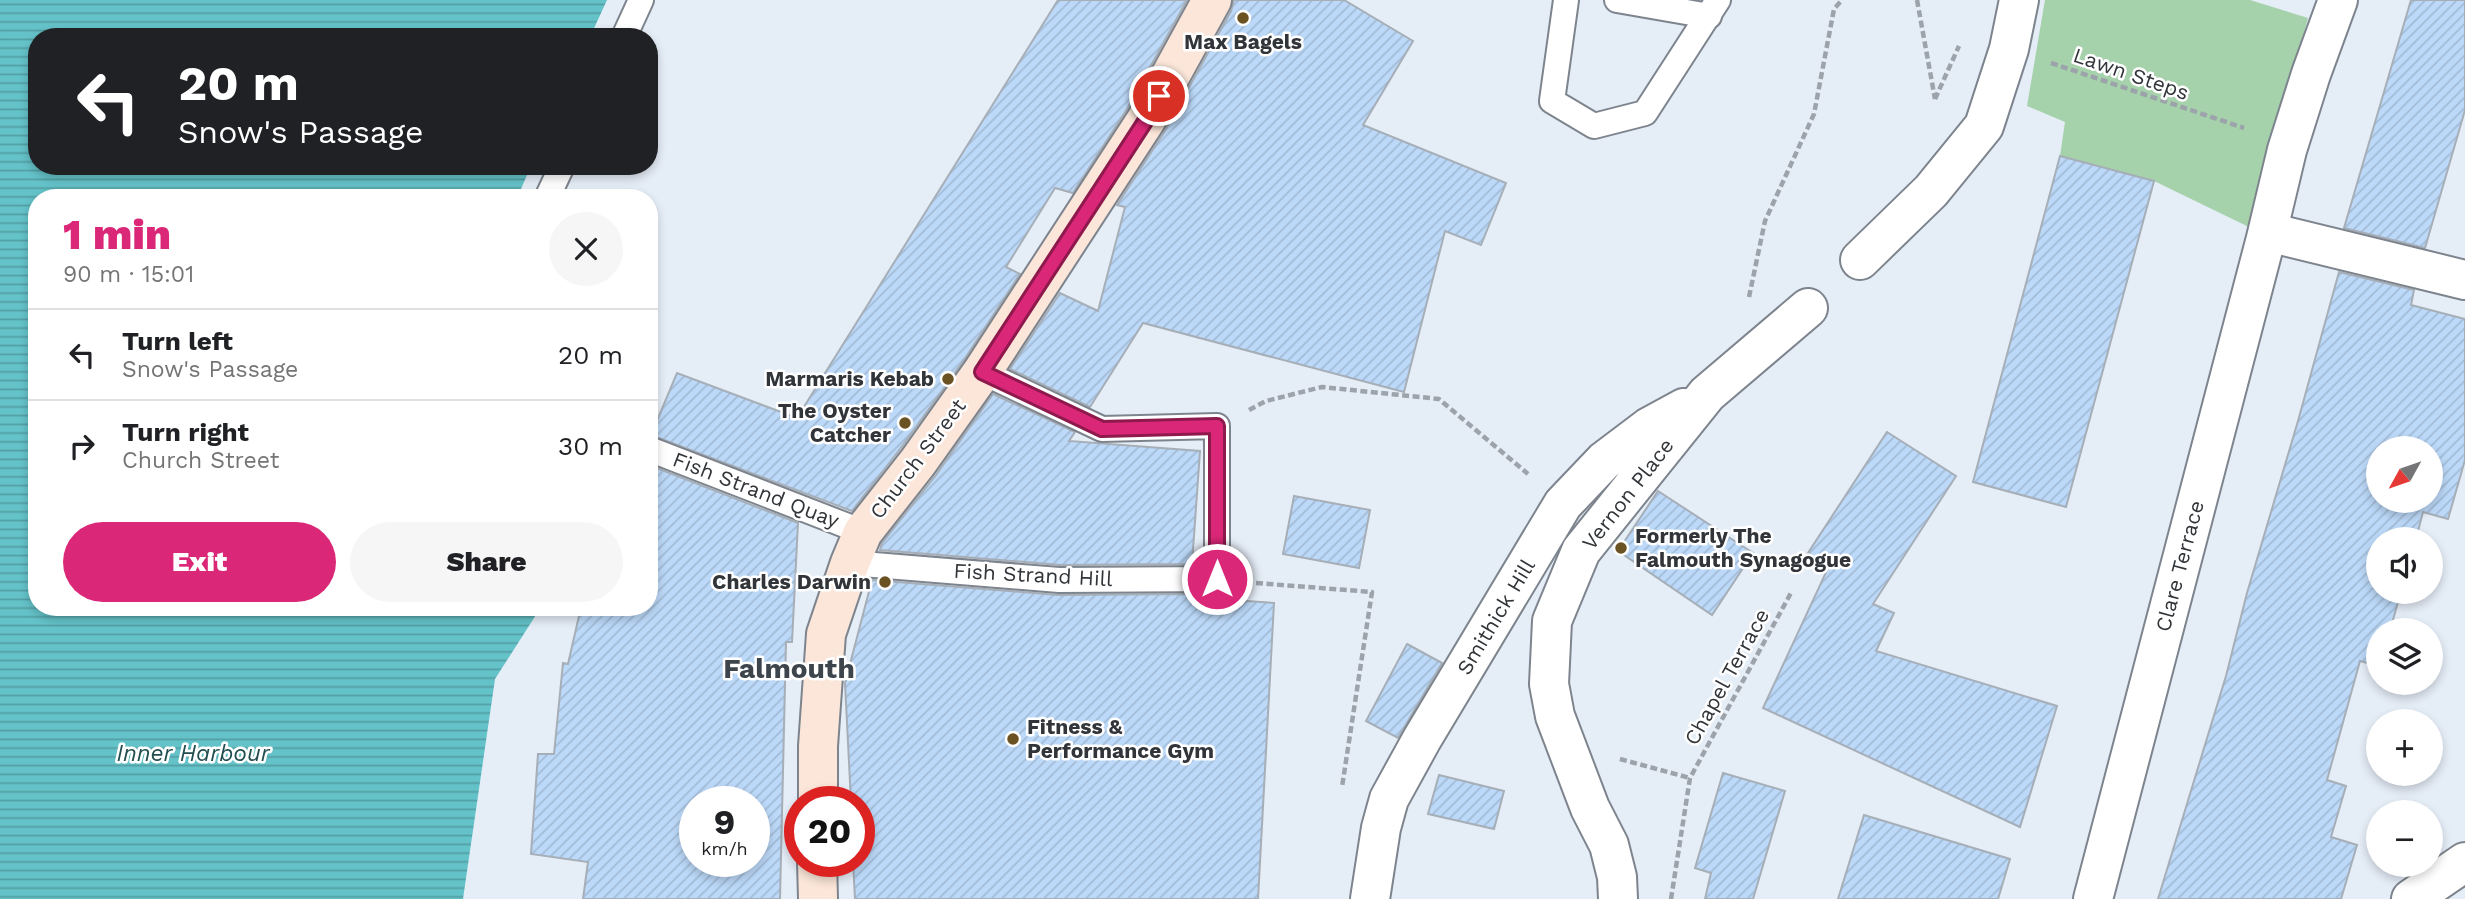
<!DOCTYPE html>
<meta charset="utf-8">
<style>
body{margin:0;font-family:"Work Sans",sans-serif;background:#f6f6f6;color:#202124;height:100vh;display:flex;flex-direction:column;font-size:26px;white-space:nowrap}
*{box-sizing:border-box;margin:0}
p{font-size:23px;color:#757577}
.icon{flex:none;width:38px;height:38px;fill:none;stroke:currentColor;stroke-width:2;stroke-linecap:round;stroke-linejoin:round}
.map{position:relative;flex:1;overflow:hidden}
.side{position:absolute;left:28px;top:189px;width:630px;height:427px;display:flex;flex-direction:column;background:#fff;border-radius:28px;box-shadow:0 4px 10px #0003}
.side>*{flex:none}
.banner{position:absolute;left:28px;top:28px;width:630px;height:147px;border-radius:28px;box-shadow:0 4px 10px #0003;background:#202124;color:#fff;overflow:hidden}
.needle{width:46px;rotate:230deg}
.buttons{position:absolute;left:2366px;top:436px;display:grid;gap:14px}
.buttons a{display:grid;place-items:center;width:77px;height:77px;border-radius:50%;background:#fff;box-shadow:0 4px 10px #0003;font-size:35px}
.speed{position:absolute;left:679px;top:786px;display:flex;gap:14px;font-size:35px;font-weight:700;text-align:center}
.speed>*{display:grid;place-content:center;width:91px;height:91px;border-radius:50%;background:#fff;box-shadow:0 4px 10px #0003;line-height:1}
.speed small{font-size:18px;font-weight:400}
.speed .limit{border:10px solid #d22;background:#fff;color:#111}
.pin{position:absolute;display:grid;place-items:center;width:60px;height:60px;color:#fff;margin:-30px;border:4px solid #fff;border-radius:50%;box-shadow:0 2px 7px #0007}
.me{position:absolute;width:77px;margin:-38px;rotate:0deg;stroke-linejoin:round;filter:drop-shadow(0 0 5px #0008)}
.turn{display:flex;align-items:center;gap:24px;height:147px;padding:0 35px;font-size:32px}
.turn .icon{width:91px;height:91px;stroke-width:2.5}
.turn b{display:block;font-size:49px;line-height:60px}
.round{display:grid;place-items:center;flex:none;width:74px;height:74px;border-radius:37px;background:#f6f6f6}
.overview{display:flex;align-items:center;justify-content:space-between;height:119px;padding:0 35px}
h1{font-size:42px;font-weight:800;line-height:52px;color:#db2777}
.primary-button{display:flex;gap:14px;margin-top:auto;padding:14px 35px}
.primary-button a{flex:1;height:80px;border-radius:42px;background:#db2777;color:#fff;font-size:28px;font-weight:800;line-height:80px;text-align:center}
.primary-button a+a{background:#f6f6f6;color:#202124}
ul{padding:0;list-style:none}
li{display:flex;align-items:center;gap:21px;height:91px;padding:0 35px;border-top:2px solid #e0e0e0}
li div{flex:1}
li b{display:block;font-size:26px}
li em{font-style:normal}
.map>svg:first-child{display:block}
.park{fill:#a5d1ab}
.water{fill:url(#water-rules)}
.building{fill:url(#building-hatch);stroke:#a6aeb7;stroke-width:2;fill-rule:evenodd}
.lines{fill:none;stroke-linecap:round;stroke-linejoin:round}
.lane-casing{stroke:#7d848d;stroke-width:28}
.street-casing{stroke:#7d848d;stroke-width:42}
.secondary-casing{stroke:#7d848d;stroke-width:42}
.path{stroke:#9da3aa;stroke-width:4.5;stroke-dasharray:7 3.5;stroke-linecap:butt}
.lane{stroke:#fff;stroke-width:24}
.street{stroke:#fff;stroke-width:38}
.secondary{stroke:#fbe6d9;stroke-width:38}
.route-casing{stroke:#8e194d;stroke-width:18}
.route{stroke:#db2777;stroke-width:12}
.poi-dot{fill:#6a5222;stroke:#fff;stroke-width:2.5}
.labels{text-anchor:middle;stroke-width:5;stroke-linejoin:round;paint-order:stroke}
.poi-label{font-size:21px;font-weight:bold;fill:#313438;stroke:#fff;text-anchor:end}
.street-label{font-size:21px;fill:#313438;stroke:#fff}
.water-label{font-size:23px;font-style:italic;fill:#234e51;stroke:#fff}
.district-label{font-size:28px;font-weight:bold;fill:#3d444c;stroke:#fff}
</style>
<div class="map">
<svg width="2465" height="899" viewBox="0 0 2465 899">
<defs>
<pattern id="water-rules" width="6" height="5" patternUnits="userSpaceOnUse" patternTransform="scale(1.75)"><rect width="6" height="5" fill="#64c3c9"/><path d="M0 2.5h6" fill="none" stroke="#539fa4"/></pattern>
<pattern id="building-hatch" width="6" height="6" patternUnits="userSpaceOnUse" patternTransform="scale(1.75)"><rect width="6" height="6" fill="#bcd9f9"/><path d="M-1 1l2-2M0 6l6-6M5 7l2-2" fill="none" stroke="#a2bbd6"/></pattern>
</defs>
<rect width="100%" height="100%" fill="#e5edf7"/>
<polygon class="park" points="2045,0 2250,0 2308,18 2251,228 2154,181 2060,156 2065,122 2027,106"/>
<polygon class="water" points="0,0 607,0 590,37 37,37 37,166 531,166 517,198 37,198 37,607 541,607 495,679 463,899 0,899"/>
<g class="building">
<polygon points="1058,0 1187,0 1127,109 1073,193 1055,188 1006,267 1020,274 964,360 900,449 852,511 651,435 677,373 797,418"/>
<polygon points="1234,0 1344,0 1413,41 1363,125 1506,183 1481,245 1445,231 1404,392 1143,323 1090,407 1010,369 1060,293 1098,311 1125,207 1117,205 1165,131 1231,11"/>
<polygon points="2411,0 2465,0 2465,110 2425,248 2344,228"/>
<polygon points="2060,156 2154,181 2066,507 1973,482"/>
<path d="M 2339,272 L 2414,290 L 2411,305 L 2465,319 L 2465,460 L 2448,519 L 2423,512 L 2416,539 L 2378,539 L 2378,592 L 2401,592 L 2390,630 L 2378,630 L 2378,666 L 2360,661 L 2327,780 L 2346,786 L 2331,837 L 2357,845 L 2341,899 L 2158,899 L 2226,676 L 2247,593 L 2298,421 ZM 2378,448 L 2431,448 L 2431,500 L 2378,500 Z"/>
<polygon points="993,394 1075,432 1069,441 1200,451 1192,564 1060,565 880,550 882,543 936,475"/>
<polygon points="1887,432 1956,476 1873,604 1894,613 1876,651 2057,706 2020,827 1763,708 1829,566 1808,553"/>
<path d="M 649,465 L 798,523 L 792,642 L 786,642 L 780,899 L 583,899 L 588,862 L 531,854 L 538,754 L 554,754 L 563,663 L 568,664 L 581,607 L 649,607 ZM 695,802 L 754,802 L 754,861 L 695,861 Z"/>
<polygon points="1658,491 1753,553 1712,615 1618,551"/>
<polygon points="1294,496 1370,510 1359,568 1283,554"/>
<polygon points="872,580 1058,595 1190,594 1189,597 1274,603 1258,899 855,899 853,861 859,861 859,802 851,802 845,683"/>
<polygon points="1407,644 1442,663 1398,738 1366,721"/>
<polygon points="1723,773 1785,791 1753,899 1705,899 1711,873 1695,868"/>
<polygon points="1439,775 1504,791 1494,829 1428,814"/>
<polygon points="1864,815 2010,859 1998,899 1838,899"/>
</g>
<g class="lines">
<defs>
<g id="lane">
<polyline points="1566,0 1552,101 1594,126 1645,113 1718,0"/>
<polyline points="1617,0 1709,16"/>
<polyline points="624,37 641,0"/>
<polyline points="547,198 562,166"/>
<polyline points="649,449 863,532"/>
<polyline points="850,563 1059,580 1217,579 1217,426 1102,429 982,372"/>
</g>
<g id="street">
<polyline points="2268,232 2465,280"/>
<polyline points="1860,260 1931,191 1984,126 2009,49 2019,0"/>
<polyline points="1370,899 1381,828 1389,799 1422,739 1563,504 1604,461 1649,427 1684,408"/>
<polyline points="1618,899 1617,877 1609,845 1590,808 1555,716 1549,684 1552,621 1581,551 1707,394 1808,308"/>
<polyline points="2093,899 2266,238 2287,150 2311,74 2338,0"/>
<polyline points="2411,899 2465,862"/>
</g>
<g id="secondary">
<polyline points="818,802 818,746 826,634 850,563 863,532 918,462 982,372 1146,120 1212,0"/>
<polyline points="817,861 818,899"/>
</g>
</defs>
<use href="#lane" class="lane-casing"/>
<use href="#street" class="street-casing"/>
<use href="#secondary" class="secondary-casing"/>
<g class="path">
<polyline points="1917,0 1935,99"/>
<polyline points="2051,63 2244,128"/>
<polyline points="1935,99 1959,46"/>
<polyline points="1749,297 1765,221 1814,114 1834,9 1842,0"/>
<polyline points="1249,410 1266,401 1322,387 1439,399 1528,474"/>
<polyline points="1256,583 1372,592 1342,787"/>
<polyline points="1620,759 1690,778"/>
<polyline points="1671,899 1690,778 1792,591"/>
</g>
<use href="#lane" class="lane"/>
<use href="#street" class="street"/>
<use href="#secondary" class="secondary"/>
</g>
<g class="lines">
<defs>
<polyline id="route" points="1159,96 1146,120 982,372 1102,429 1217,426 1217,579"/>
</defs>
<use href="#route" class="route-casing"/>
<use href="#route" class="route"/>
</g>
<g class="poi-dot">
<circle cx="1243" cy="18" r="7"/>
<circle cx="948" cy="379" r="7"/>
<circle cx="905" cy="423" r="7"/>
<circle cx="1621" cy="548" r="7"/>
<circle cx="885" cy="582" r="7"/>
<circle cx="1013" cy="739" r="7"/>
</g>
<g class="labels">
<g class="poi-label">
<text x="1243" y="49" text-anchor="middle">Max Bagels</text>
<text x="934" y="386">Marmaris Kebab</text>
<text x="891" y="418">The Oyster<tspan x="891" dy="24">Catcher</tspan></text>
<text x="1635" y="543" text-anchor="start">Formerly The<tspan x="1635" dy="24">Falmouth Synagogue</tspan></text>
<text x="871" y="589">Charles Darwin</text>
<text x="1027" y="734" text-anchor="start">Fitness &amp;<tspan x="1027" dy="24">Performance Gym</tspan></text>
</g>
<g class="street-label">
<text transform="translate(2131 74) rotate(19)" y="7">Lawn Steps</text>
<text transform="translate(918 459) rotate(-53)" y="7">Church Street</text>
<text transform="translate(756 490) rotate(21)" y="7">Fish Strand Quay</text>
<text transform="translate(1628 494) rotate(-52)" y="7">Vernon Place</text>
<text transform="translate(2180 566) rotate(-75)" y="7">Clare Terrace</text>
<text transform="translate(1033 575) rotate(3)" y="7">Fish Strand Hill</text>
<text transform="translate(1496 617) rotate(-59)" y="7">Smithick Hill</text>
<text transform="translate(1727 677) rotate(-61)" y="7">Chapel Terrace</text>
</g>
<g class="water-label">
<text x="193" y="761">Inner Harbour</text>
</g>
<g class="district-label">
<text x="789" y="678">Falmouth</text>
</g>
</g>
</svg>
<div class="buttons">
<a><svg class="needle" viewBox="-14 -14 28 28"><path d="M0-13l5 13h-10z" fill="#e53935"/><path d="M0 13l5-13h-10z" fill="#757577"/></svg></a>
<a><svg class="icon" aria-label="sound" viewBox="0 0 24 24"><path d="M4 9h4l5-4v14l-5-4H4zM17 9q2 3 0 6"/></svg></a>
<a><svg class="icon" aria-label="layers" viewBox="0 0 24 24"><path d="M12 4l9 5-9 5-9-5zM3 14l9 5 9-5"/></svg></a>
<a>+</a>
<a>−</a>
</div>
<div class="speed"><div>9<small>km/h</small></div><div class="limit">20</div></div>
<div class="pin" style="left:1159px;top:96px;background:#d93025"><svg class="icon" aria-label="arrive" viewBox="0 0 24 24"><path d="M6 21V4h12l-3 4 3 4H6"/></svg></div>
<svg class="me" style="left:1217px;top:579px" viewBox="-20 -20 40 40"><circle r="17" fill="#db2777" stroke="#fff" stroke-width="3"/><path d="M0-11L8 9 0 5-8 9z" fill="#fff"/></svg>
<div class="banner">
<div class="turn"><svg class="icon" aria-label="left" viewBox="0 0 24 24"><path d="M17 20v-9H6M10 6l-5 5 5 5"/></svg><div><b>20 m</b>Snow's Passage</div></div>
</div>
<section class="side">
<div class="overview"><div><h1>1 min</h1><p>90 m · 15:01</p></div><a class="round"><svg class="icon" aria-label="close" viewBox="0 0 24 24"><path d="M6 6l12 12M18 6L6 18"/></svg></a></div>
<ul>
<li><svg class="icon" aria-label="left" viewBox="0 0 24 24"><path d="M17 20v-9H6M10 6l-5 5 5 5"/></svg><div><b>Turn left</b><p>Snow's Passage</p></div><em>20 m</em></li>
<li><svg class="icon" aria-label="right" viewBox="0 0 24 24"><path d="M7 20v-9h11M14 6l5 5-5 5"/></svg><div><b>Turn right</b><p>Church Street</p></div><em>30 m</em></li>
</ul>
<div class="primary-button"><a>Exit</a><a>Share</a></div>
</section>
</div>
